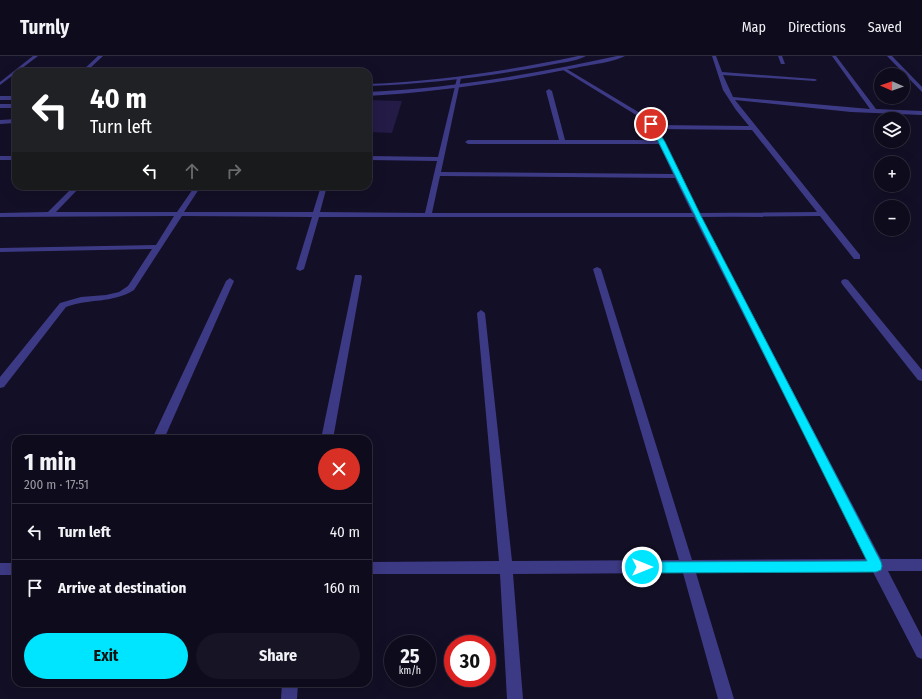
<!DOCTYPE html>
<meta charset="utf-8">
<style>
body{margin:0;font-family:"Fira Sans Condensed",sans-serif;background:#171425;color:#f1f3f6;height:100vh;display:flex;flex-direction:column;font-size:15px;white-space:nowrap}
*{box-sizing:border-box;margin:0}
p{font-size:13px;color:#9b9ba3}
.icon{flex:none;width:22px;height:22px;fill:none;stroke:currentColor;stroke-width:2;stroke-linecap:round;stroke-linejoin:round}
.map{position:relative;flex:1;overflow:hidden}
.sheet{position:absolute;left:12px;top:379px;width:360px;height:252px;display:flex;flex-direction:column;background:#0e0b1c;border-radius:12px;box-shadow:0 4px 16px #0002,0 0 0 1px #2e2b3b}
.sheet>*{flex:none}
.hud{position:absolute;left:12px;top:12px;width:360px;height:122px;border-radius:12px;box-shadow:0 4px 16px #0002,0 0 0 1px #2e2b3b;background:#202124;color:#fff;overflow:hidden}
.needle{width:26px;rotate:272deg}
.buttons{position:absolute;left:874px;top:12px;display:grid;gap:8px}
.buttons a{display:grid;place-items:center;width:36px;height:36px;border-radius:50%;background:#0e0b1c;box-shadow:0 4px 16px #0002,0 0 0 1px #2e2b3b;font-size:20px}
.speed{position:absolute;left:384px;top:579px;display:flex;gap:8px;font-size:20px;font-weight:700;text-align:center}
.speed>*{display:grid;place-content:center;width:52px;height:52px;border-radius:50%;background:#0e0b1c;box-shadow:0 4px 16px #0002,0 0 0 1px #2e2b3b;line-height:1}
.speed small{font-size:10px;font-weight:400}
.speed .limit{border:6px solid #d22;background:#fff;color:#111}
.pin{position:absolute;display:grid;place-items:center;width:34px;height:34px;color:#fff;margin:-17px;border:2px solid #fff;border-radius:50%;box-shadow:0 1px 4px #0007}
.me{position:absolute;width:44px;margin:-22px;rotate:90deg;stroke-linejoin:round;filter:drop-shadow(0 0 3px #0008)}
.turn{display:flex;align-items:center;gap:14px;height:84px;padding:0 12px;font-size:18px}
.turn .icon{width:52px;height:52px;stroke-width:2.5}
.turn b{display:block;font-size:28px;line-height:34px}
.lanes{display:flex;align-items:center;height:38px;padding:0 12px;background:#0003;justify-content:center;gap:20px;direction:ltr}
.lanes .off{opacity:.35}
.round{display:grid;place-items:center;flex:none;width:42px;height:42px;border-radius:21px;background:#171425}
.headline{display:flex;align-items:center;justify-content:space-between;height:68px;padding:0 12px}
h1{font-size:24px;font-weight:700;line-height:30px}
.primary-button{display:flex;gap:8px;margin-top:auto;padding:8px 12px}
.primary-button a{flex:1;height:46px;border-radius:24px;background:#00e5ff;color:#111;font-size:16px;font-weight:700;line-height:46px;text-align:center}
.primary-button a+a{background:#171425;color:#f1f3f6}
ul{padding:0;list-style:none}
li{display:flex;align-items:center;gap:12px;height:56px;padding:0 12px;border-top:1px solid #2e2b3b}
li div{flex:1}
li b{display:block;font-size:15px}
li em{font-style:normal}
header{display:flex;align-items:center;gap:24px;box-sizing:border-box;height:56px;padding:0 20px;background:#0e0b1c;border-bottom:1px solid #2e2b3b}
header strong{font-size:19px}
nav{display:flex;gap:22px;margin-inline-start:auto;font-size:14px}
.map>svg:first-child{display:block}
.building{fill:#241b47}
.lines{fill:none;stroke-linecap:round;stroke-linejoin:round}
.minor{fill:#3d3a85;fill-rule:evenodd}
.tertiary{fill:#3d3a85;fill-rule:evenodd}
.route{fill:#00e5ff;stroke:#0095a6}
</style>
<header>
<strong>Turnly</strong>
<nav><a>Map</a><a>Directions</a><a>Saved</a></nav>
</header>
<div class="map">
<svg width="922" height="643" viewBox="0 0 922 643">
<rect width="100%" height="100%" fill="#130f26"/>
<polygon class="building" points="368,44 402,45 392,77 368,76"/>
<g class="lines">
<g class="minor">
<polygon points="33,0 38,0 0,29 0,26"/>
<polygon points="98,0 103,0 86,16 81,16"/>
<path d="M 712,0 L 716,0 L 722,16 L 815,23 L 817,24 L 815,25 L 723,19 L 733,41 L 870,53 L 832,0 L 836,0 L 876,53 L 922,55 L 922,59 L 851,56 L 735,44 L 860,199 L 860,203 L 854,203 L 820,160 L 701,161 L 881,503 L 922,503 L 922,515 L 888,515 L 922,581 L 922,603 L 917,601 L 873,516 L 696,517 L 734,643 L 718,643 L 683,517 L 513,518 L 523,643 L 507,643 L 500,518 L 368,518 L 368,506 L 499,505 L 477,257 L 481,254 L 485,257 L 512,505 L 679,504 L 593,213 L 597,211 L 601,213 L 692,504 L 867,503 L 694,161 L 319,161 L 304,213 L 300,215 L 296,213 L 312,161 L 182,160 L 134,234 C 111,248 90,242 66,251 L 4,331 L 0,332 L 0,321 L 60,247 L 81,241 L 106,239 L 119,236 L 128,230 L 152,193 L 0,196 L 0,192 L 156,189 L 174,160 L 0,161 L 0,157 L 48,156 L 74,130 L 81,130 L 56,156 L 177,156 L 195,130 L 201,130 L 184,156 L 313,156 L 321,130 L 327,130 L 320,156 L 425,157 L 437,105 L 368,104 L 368,100 L 438,101 L 457,22 L 459,21 L 461,22 L 441,116 L 673,118 L 659,88 L 468,88 L 465,86 L 468,84 L 559,84 L 546,35 L 549,33 L 552,35 L 565,84 L 657,84 L 652,75 L 641,62 L 563,14 L 565,12 L 645,60 L 654,69 L 749,70 L 736,54 L 723,34 ZM 657,73 L 752,74 L 817,156 L 699,157 ZM 440,120 L 675,122 L 692,157 L 432,157 Z"/>
<polygon points="778,0 782,0 785,8 781,8"/>
<polygon points="887,0 892,0 922,31 922,36"/>
<polygon points="16,63 16,67 0,68 0,64"/>
<rect x="0" y="100" width="16" height="4"/>
<polygon points="355,219 361,219 362,221 333,383 321,383"/>
<polygon points="230,222 234,225 164,383 152,383 226,225"/>
<polygon points="845,223 848,224 922,314 922,325 918,324 842,228 841,226 842,224"/>
<rect x="0" y="507" width="16" height="12"/>
<polygon points="282,627 298,627 297,643 281,643"/>
</g>
<g class="tertiary">
<path d="M 578,0 L 586,0 C 575,6 557,7 545,10 C 486,21 427,28 368,30 L 368,28 C 439,25 508,15 578,0 Z"/>
<path d="M 617,0 L 625,0 C 615,6 588,9 575,12 C 507,26 438,36 368,40 L 368,36 C 452,32 535,18 617,0 Z"/>
<rect x="0" y="40" width="16" height="4"/>
<rect x="0" y="48" width="16" height="4"/>
</g>
</g>
<polygon class="route" points="649,67 653,67 665,86 701,160 881,506 882,510 881,514 876,516 642,517 638,515 636,511 638,507 642,506 867,505"/>
</svg>
<div class="buttons">
<a><svg class="needle" viewBox="-14 -14 28 28"><path d="M0-13l5 13h-10z" fill="#e53935"/><path d="M0 13l5-13h-10z" fill="#9b9ba3"/></svg></a>
<a><svg class="icon" aria-label="layers" viewBox="0 0 24 24"><path d="M12 4l9 5-9 5-9-5zM3 14l9 5 9-5"/></svg></a>
<a>+</a>
<a>−</a>
</div>
<div class="speed"><div>25<small>km/h</small></div><div class="limit">30</div></div>
<div class="pin" style="left:651px;top:68px;background:#d93025"><svg class="icon" aria-label="arrive" viewBox="0 0 24 24"><path d="M6 21V4h12l-3 4 3 4H6"/></svg></div>
<svg class="me" style="left:642px;top:511px" viewBox="-20 -20 40 40"><circle r="17" fill="#00e5ff" stroke="#fff" stroke-width="3"/><path d="M0-11L8 9 0 5-8 9z" fill="#fff"/></svg>
<div class="hud">
<div class="turn"><svg class="icon" aria-label="left" viewBox="0 0 24 24"><path d="M17 20v-9H6M10 6l-5 5 5 5"/></svg><div><b>40 m</b>Turn left</div></div>
<div class="lanes"><svg class="icon" aria-label="left" viewBox="0 0 24 24"><path d="M17 20v-9H6M10 6l-5 5 5 5"/></svg><svg class="icon off" aria-label="ahead" viewBox="0 0 24 24"><path d="M12 20V5M6 11l6-6 6 6"/></svg><svg class="icon off" aria-label="right" viewBox="0 0 24 24"><path d="M7 20v-9h11M14 6l5 5-5 5"/></svg></div>
</div>
<section class="sheet">
<div class="headline"><div><h1>1 min</h1><p>200 m · 17:51</p></div><a class="round" style="background:#d93025;color:#fff"><svg class="icon" aria-label="close" viewBox="0 0 24 24"><path d="M6 6l12 12M18 6L6 18"/></svg></a></div>
<ul>
<li><svg class="icon" aria-label="left" viewBox="0 0 24 24"><path d="M17 20v-9H6M10 6l-5 5 5 5"/></svg><div><b>Turn left</b></div><em>40 m</em></li>
<li><svg class="icon" aria-label="arrive" viewBox="0 0 24 24"><path d="M6 21V4h12l-3 4 3 4H6"/></svg><div><b>Arrive at destination</b></div><em>160 m</em></li>
</ul>
<div class="primary-button"><a>Exit</a><a>Share</a></div>
</section>
</div>
